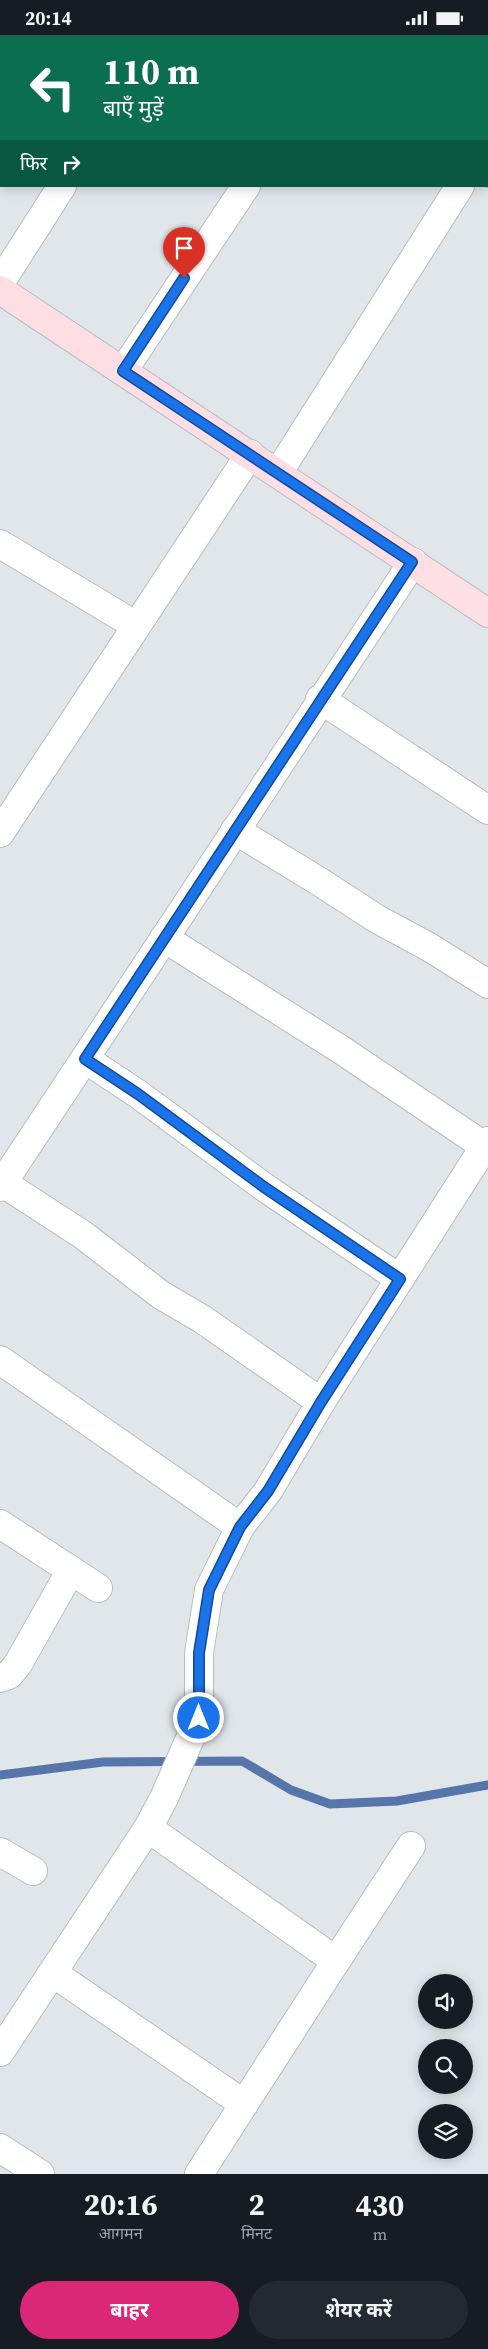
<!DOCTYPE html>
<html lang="hi">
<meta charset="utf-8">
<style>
body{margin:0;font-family:"Source Serif 4","Noto Sans Devanagari",serif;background:#242831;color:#f1f3f6;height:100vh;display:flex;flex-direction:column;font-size:19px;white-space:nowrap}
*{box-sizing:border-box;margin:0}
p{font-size:16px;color:#9ea1a6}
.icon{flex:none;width:28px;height:28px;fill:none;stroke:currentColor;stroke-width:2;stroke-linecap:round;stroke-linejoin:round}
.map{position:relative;height:2139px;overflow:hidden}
.panel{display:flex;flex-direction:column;background:#171b24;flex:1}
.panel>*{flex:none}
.top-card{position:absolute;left:0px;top:0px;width:489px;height:152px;box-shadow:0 2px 12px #0003;background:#0b6e4f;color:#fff;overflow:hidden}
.tools{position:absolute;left:418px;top:1939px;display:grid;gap:10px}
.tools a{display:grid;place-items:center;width:55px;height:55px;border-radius:50%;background:#171b24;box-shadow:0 2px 12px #0003;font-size:25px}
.pin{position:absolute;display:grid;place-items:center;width:42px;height:42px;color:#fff;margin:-51px -21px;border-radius:50% 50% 50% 0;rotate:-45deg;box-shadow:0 0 5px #0007}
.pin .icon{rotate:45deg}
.me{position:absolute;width:55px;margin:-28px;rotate:0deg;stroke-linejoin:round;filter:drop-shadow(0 0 4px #0008)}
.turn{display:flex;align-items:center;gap:18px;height:105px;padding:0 20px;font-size:22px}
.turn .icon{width:65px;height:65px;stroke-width:2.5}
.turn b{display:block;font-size:35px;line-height:42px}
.then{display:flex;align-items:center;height:48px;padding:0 20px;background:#0003;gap:10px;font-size:19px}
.eta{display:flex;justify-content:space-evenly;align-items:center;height:85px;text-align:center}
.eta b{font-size:30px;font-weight:700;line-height:35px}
.cta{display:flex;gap:10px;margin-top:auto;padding:10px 20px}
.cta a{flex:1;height:58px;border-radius:30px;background:#db2777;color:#fff;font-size:20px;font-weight:700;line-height:58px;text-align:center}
.cta a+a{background:#242831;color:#f1f3f6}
.status{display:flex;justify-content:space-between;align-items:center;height:35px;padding:0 25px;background:#171b24;direction:ltr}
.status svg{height:14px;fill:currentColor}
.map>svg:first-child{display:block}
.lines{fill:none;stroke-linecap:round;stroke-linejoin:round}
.stream{stroke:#5675ab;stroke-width:9}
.street-casing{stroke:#b7bcc1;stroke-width:30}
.secondary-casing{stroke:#b7bcc1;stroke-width:30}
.street{stroke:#fff;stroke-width:28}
.secondary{stroke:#fddee4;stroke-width:28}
.route-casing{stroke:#114b97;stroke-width:12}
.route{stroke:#1a73e8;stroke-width:9}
</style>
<div class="status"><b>20:14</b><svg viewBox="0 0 49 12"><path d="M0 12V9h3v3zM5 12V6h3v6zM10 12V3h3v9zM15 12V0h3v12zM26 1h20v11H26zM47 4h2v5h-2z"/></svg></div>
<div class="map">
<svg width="488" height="2139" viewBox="0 0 488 2139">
<rect width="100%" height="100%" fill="#e1e6eb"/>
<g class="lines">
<polyline class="stream" points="0,1740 103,1727 242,1726 291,1755 330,1769 397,1766 488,1750"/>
<defs>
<g id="street">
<polyline points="158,1 159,0"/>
<polyline points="347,1 347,0"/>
<polyline points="488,108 488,107"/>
<polyline points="488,137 488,138"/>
<polyline points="0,248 62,151"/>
<polyline points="123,336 246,151"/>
<polyline points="278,438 460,151"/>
<polyline points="0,509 135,590"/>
<polyline points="320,664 488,775"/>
<polyline points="235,795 320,847 377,884 429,912 488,949"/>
<polyline points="0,798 250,419"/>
<polyline points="164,903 340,1014 484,1111"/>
<polyline points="85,1024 138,1059 264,1152 400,1244"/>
<polyline points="3,1148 83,1200 161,1260 202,1284 321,1367"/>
<polyline points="0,1152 413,527"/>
<polyline points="0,1325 240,1492"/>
<polyline points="0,1489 98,1553"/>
<polyline points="0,1643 9,1640 18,1629 71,1535"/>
<polyline points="148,1793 336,1926 199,2139"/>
<polyline points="0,1817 33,1836"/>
<polyline points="336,1926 411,1811"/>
<polyline points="53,1938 244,2069"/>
<polyline points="0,2017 148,1793 164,1763 199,1683 199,1618 209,1555 240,1492 268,1456 321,1367 488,1106"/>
<polyline points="0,2113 40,2139"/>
</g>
<polyline id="secondary" points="0,255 488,578"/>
</defs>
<use href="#street" class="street-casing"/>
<use href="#secondary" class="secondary-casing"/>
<use href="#street" class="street"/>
<use href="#secondary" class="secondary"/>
</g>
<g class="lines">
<defs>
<polyline id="route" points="184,243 123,336 412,527 85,1024 138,1059 264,1152 400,1244 321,1367 268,1456 240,1492 209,1555 199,1618 199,1683"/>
</defs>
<use href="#route" class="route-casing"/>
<use href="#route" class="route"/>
</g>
</svg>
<div class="tools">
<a><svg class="icon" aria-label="sound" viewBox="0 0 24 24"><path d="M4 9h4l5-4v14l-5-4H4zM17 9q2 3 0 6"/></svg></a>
<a><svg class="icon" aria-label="search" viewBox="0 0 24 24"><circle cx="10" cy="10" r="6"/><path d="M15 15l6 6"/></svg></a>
<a><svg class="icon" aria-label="layers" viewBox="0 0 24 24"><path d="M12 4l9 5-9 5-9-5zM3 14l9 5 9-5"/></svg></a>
</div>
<div class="pin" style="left:184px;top:243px;background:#d93025"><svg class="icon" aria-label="arrive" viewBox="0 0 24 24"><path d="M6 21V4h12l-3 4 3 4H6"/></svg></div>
<svg class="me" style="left:199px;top:1683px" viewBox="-20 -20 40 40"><circle r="17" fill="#1a73e8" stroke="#fff" stroke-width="3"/><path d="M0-11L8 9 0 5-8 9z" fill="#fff"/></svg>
<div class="top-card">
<div class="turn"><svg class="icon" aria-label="left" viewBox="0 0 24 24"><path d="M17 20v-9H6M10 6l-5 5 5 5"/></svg><div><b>110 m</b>बाएँ मुड़ें</div></div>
<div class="then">फिर<svg class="icon" aria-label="right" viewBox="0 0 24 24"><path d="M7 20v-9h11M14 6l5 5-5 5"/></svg></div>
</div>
</div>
<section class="panel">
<div class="eta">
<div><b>20:16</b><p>आगमन</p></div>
<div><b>2</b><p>मिनट</p></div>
<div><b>430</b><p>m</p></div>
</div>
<div class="cta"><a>बाहर</a><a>शेयर करें</a></div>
</section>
